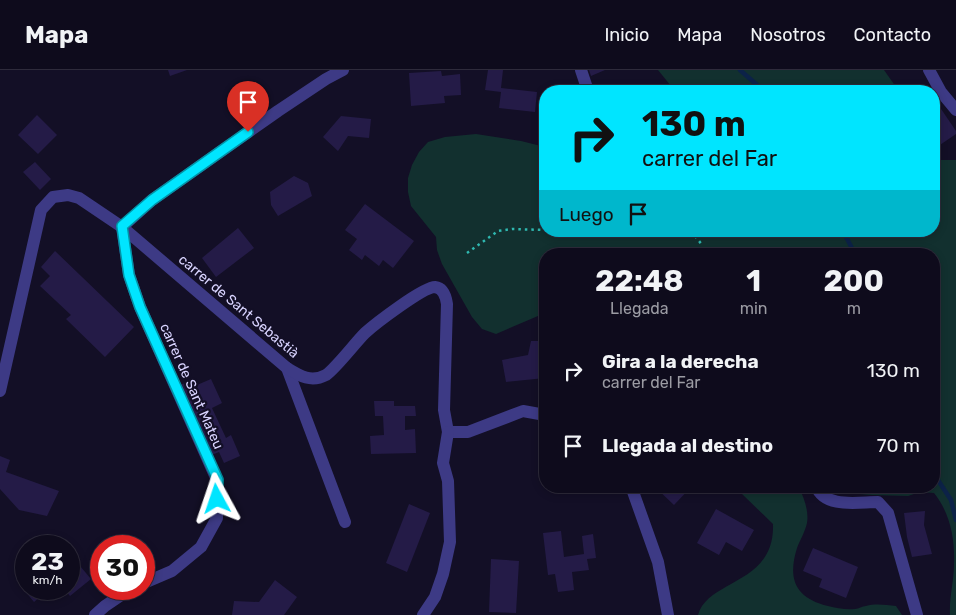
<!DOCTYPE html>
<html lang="es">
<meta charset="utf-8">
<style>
body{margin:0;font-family:Rubik,sans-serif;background:#171425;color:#f1f3f6;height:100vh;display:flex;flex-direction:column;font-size:19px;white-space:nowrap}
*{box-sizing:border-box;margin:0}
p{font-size:16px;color:#9b9ba3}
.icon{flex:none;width:28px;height:28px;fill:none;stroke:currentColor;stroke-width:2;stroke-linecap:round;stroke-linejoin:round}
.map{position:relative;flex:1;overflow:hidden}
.drawer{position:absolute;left:539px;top:178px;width:401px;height:245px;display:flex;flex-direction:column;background:#0e0b1c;border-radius:20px;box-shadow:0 2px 8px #0003,0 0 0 1px #2e2b3b}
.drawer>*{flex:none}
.banner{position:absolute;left:539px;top:15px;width:401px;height:152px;border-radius:20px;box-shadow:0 2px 8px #0003,0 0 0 1px #2e2b3b;background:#00e5ff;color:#111;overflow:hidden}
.speed{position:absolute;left:15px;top:465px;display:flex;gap:10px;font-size:25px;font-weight:700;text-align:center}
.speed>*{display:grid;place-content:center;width:65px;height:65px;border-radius:50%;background:#0e0b1c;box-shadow:0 2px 8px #0003,0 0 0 1px #2e2b3b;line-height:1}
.speed small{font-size:12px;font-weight:400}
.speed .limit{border:8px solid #d22;background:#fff;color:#111}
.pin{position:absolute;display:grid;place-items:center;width:42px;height:42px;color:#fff;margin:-51px -21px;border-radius:50% 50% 50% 0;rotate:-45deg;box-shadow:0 0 5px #0007}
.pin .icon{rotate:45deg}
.me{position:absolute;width:55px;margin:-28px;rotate:355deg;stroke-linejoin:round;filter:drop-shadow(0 0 4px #0008)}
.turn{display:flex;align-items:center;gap:18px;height:105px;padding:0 20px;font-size:22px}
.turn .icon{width:65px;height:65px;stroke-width:2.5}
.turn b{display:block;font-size:35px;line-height:42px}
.then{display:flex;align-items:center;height:48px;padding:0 20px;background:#0003;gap:10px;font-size:19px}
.eta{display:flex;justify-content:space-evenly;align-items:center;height:85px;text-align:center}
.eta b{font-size:30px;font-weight:700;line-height:35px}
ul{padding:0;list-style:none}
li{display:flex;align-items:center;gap:15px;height:75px;padding:0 20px}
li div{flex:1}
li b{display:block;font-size:19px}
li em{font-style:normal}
header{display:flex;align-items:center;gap:30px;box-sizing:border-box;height:70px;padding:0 25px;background:#0e0b1c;border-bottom:1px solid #2e2b3b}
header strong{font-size:24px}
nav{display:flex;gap:28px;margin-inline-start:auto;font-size:18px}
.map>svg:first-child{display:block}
.green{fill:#12302f}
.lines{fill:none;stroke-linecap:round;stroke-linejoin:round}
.stream{stroke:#0c2248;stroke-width:4.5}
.building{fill:#241b47}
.path{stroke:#2fb8b0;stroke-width:2.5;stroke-dasharray:2.5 4;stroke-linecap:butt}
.street{stroke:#3d3a85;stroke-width:12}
.route-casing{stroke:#0095a6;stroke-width:12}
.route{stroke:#00e5ff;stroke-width:9}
.labels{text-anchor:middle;stroke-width:4.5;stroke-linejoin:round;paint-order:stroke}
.street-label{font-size:14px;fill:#d9d4ff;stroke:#130f26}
</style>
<header>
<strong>Mapa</strong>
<nav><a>Inicio</a><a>Mapa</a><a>Nosotros</a><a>Contacto</a></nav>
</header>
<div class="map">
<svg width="956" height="545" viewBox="0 0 956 545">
<rect width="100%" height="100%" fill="#130f26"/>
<g class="green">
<polygon points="658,0 884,0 896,17 896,21 675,21"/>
<path d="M 476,64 L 521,71 L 545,77 L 545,161 L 934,161 L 934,90 L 956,90 L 956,545 L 950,545 C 949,528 954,511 954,494 C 955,468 950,443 934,423 L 920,422 L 908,426 L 872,425 L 859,424 L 836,416 L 934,416 L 934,184 L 545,184 L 545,243 L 496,264 L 482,259 L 472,247 L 442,194 L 437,180 L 436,167 L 411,136 L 408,122 L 408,108 L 412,95 L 419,82 L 428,72 L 445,67 Z"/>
<path d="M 736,416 L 798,416 C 804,427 809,441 807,453 C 805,462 800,470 797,478 C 787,510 796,528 828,536 C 836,538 846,540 855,539 C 859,539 862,536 866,536 C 876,533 886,535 896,536 L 902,545 L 698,545 C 708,509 775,515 773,454 L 742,424 Z"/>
</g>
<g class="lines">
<g class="stream">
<polyline points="740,0 764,21"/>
<polyline points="843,161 855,184"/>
<polyline points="934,404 951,430 956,450"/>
</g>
</g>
<g class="building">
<polygon points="168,0 187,0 170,6"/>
<polygon points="488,0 503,0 501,18 537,22 535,42 499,38 501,22 485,20"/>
<polygon points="589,0 605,0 591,6"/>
<polygon points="441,1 442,6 460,4 461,25 444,26 445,33 411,36 409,3"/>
<polygon points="937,33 956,61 956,64 934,79 934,35"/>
<polygon points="37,45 57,65 38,84 18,65"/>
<polygon points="341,46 371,49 369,68 348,66 338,81 323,67"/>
<polygon points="35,92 51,109 40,120 23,102"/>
<polygon points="294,106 308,113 312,126 278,146 271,135 270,122"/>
<polygon points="365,134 414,171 393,198 383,190 379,196 365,185 362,190 349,180 357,169 345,160"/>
<polygon points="238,158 254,178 216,207 202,188"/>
<polygon points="55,181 134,257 105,287 66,249 71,245 40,216 50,206 41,197"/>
<polygon points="531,271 545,271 545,308 506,312 502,290 528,285"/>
<polygon points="194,309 197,315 211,309 222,333 212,338 226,368 231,365 240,386 224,393 219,382 209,386 178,316"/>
<polygon points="374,331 394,331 394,336 415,336 416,346 405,346 405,360 415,359 416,383 371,384 370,366 384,365 383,346 375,346"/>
<polygon points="0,386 10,390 6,402 59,421 47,446 19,440 0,419"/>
<polygon points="654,416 692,416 674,435"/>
<polygon points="409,434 430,443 407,502 386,493"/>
<polygon points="716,439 754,460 742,481 726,472 719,485 697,473"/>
<polygon points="925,441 924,455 932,484 912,487 907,467 904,443"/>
<polygon points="561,461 564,487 584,484 582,466 593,464 596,488 587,489 589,500 572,502 574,520 558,522 555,504 548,505 543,463"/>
<polygon points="813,478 858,497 846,528 819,517 822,509 803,501"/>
<polygon points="491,489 519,491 516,543 489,542"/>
<polygon points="75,490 91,509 70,526 64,519 69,519 69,496"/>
<polygon points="26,510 26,519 60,519 52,526 47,521 34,532 20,515"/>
<polygon points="275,510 297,527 284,545 232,545 234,531 259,532"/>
</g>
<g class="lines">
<g class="path">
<polyline points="691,161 703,176"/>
<polyline points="467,183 498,161 512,159 545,160"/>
</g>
<g class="street">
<polyline points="581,0 588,21"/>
<polyline points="929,0 941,22 956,40"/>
<polyline points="287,298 345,452"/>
<path d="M 0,321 L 41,140 L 53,127 L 68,125 L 79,128 L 122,157 L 287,298 C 300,306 311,313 326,305 C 336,298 355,273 365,263 C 375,254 423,217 435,217 C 444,218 446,227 447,234 L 444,340 L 448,362 L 468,362 L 523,341 L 545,345"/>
<polyline points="631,416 658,492 668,545"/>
<path d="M 816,416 C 825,439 858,432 878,432 L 888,443 L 917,545"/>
<polyline points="144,513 172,501 201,477 217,448 217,410 140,237 129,205 122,157 152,130 278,41 326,9 343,0"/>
<polyline points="95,545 105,536 130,519"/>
<polyline points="423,545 435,527 443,504 450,472 448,411 443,393 448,362"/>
</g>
</g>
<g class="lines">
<defs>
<polyline id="route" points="217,429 218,410 140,237 129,205 122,156 152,130 248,62"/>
</defs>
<use href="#route" class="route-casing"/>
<use href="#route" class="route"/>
</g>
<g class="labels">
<g class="street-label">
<text transform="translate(239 236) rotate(40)" y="5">carrer de Sant Sebastià</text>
<text transform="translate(192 316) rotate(66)" y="5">carrer de Sant Mateu</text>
</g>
</g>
</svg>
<div class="speed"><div>23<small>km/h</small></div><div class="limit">30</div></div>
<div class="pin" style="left:248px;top:62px;background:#d93025"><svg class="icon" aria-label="arrive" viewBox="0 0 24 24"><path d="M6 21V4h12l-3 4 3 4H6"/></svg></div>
<svg class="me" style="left:217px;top:429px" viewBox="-20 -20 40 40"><path d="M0-17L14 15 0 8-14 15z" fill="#00e5ff" stroke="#fff" stroke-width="4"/></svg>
<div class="banner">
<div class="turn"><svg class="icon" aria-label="right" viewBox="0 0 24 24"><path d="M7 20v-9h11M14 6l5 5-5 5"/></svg><div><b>130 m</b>carrer del Far</div></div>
<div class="then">Luego<svg class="icon" aria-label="arrive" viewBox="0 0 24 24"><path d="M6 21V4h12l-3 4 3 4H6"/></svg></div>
</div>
<section class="drawer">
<div class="eta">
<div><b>22:48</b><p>Llegada</p></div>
<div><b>1</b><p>min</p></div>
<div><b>200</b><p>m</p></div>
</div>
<ul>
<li><svg class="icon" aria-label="right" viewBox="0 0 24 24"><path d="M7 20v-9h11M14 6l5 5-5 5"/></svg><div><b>Gira a la derecha</b><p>carrer del Far</p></div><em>130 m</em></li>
<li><svg class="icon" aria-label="arrive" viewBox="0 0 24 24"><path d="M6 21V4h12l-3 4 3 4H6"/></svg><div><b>Llegada al destino</b></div><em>70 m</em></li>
</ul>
</section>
</div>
